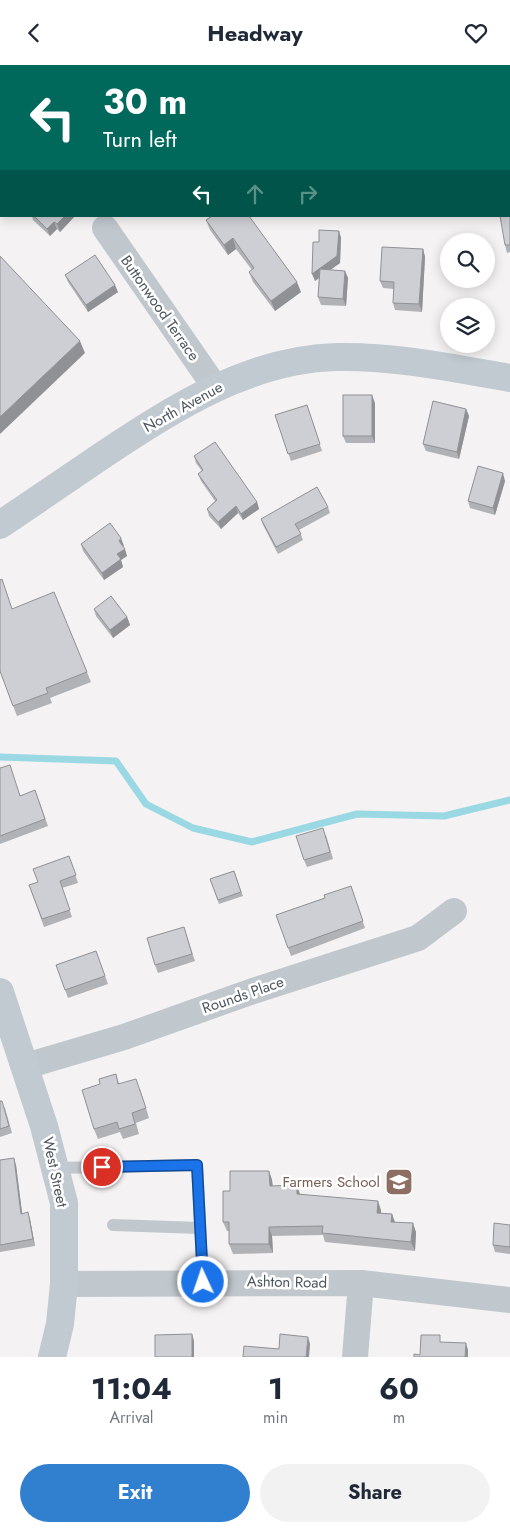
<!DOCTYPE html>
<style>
body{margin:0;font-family:Jost,sans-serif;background:#f2f2f3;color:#1f2937;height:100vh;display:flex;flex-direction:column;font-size:19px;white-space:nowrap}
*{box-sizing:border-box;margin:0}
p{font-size:16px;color:#747a83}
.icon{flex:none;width:28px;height:28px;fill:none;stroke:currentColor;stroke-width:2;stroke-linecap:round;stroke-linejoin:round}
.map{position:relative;height:1292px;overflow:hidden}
.panel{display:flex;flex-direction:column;background:#fff;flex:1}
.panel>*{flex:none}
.guide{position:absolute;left:0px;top:0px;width:510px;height:152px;box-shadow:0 2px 12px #0003;background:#00695c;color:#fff;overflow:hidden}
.controls{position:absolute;left:440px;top:168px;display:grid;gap:10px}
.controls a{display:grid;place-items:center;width:55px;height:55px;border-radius:50%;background:#fff;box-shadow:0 2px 12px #0003;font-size:25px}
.pin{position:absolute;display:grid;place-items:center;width:42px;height:42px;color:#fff;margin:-21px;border:2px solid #fff;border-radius:50%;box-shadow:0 1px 5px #0007}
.me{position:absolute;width:55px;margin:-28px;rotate:357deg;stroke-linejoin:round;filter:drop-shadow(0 0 4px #0008)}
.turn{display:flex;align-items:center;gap:18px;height:105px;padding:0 20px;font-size:22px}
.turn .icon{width:65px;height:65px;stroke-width:2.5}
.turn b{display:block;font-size:35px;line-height:42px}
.lanes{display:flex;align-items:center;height:48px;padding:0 20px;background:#0003;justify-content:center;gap:25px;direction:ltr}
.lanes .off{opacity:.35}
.eta{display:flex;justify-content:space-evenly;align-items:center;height:85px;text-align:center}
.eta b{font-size:30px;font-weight:700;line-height:35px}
.cta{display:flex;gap:10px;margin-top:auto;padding:10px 20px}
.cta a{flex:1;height:58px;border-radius:30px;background:#317fcf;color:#fff;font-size:20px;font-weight:700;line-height:58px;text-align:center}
.cta a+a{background:#f2f2f3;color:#1f2937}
header{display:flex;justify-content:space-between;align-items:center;height:65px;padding:0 20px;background:#fff;font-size:22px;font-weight:700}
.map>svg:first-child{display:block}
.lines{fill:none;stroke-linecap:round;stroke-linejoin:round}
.stream{stroke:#9ad8e3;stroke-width:7}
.river{stroke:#9ad8e3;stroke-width:41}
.service{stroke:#c0c7cd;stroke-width:12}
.minor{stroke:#c0c7cd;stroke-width:26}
.secondary{stroke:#c1c9d1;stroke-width:28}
.wall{fill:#b0b2b6}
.shaded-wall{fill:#909194}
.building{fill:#cdcfd4;stroke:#909194}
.route-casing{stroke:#114b97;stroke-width:12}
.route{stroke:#1a73e8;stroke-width:9}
.labels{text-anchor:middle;stroke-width:5;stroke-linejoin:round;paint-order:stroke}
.street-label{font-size:15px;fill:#4c565e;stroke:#fff}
.education-label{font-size:15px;fill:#785e54;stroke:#fff;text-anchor:end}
</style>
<header><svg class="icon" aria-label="back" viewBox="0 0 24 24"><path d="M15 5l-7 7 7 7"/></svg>Headway<svg class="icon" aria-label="heart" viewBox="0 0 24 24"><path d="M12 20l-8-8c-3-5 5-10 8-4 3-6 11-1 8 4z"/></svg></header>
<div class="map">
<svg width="510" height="1292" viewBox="0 0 510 1292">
<rect width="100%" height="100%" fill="#f4f2f3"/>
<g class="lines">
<polyline class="stream" points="0,692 116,696 146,739 193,763 252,777 357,749 444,751 510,735"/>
<g class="river">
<polyline points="24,0 25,1"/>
<polyline points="0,88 1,87"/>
</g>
<g class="service">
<polyline points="0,109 1,108"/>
<polyline points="55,1103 197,1100 203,1217"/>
<polyline points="113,1160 200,1163"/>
</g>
<g class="minor">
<polyline points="105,163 215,322"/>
<polyline points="26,1001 124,972 253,926 418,873 454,846"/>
<polyline points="64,1219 361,1218 510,1235"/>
<polyline points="355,1292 361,1218"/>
</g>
<g class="secondary">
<path d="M 0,460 C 34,437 69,413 103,390 C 174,343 249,294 337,292 C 396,291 453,303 510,313"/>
<polyline points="0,927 44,1061 64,1138 64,1219 60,1259 52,1292"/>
</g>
</g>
<g class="wall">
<rect x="509" y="34" width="1" height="54"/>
<polygon points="510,141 510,187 507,188 505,180"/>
<polygon points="32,151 75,151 60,167 57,164 50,171 33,155"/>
<polygon points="212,151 301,227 275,246 253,217 249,207 252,205 236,184 228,190 210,165 206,155"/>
<polygon points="339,166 341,173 340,198 330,205 345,206 348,213 346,241 321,240 318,232 319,213 315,216 319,177"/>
<polygon points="423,184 425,192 422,247 395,245 393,238 394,224 383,223 380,216"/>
<polygon points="65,210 118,227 88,247 68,217"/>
<polygon points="375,338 375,378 346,378 343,371"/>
<polygon points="307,340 322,386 291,396 275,350"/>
<polygon points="466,344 469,351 459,394 426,386 423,379"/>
<polygon points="194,391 257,437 259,444 243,455 238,448 221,464 209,451 207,444 215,436 201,416 198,409 202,406 196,398"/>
<polygon points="505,416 495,450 470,443 468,436"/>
<polygon points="328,442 330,448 299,465 303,475 278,489 263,460 261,454"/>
<polygon points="81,479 124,481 123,481 127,491 121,495 123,502 104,515 83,486"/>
<polygon points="12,544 87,607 91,617 50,633 52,638 17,651 0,606"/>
<polygon points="94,544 127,552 130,560 113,573 96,551"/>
<polygon points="0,703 21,731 35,725 48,761 0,779"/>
<polygon points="326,770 333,794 307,802 304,795"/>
<polygon points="69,791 78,818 62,823 72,852 44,862 29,820 38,817"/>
<polygon points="234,806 243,831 219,839 210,814"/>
<polygon points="351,821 365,863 291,891 276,850 325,833"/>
<polygon points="184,862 195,896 158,908 155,900"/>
<polygon points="96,886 108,919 68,933 56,900"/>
<polygon points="116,1009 119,1019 140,1024 149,1053 136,1058 139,1069 123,1074 120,1067 98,1074 94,1064 100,1019"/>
<polygon points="0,1036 5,1043 12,1068 0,1072"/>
<polygon points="0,1095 16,1100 22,1148 30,1154 35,1181 0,1187"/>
<polygon points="269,1106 272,1115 273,1121 300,1129 381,1145 381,1148 392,1149 395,1157 416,1167 415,1186 325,1177 323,1170 272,1171 273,1188 233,1189 229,1179 229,1166 227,1166 223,1157 230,1126"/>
<polygon points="510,1160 510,1189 495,1187 493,1180"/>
</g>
<g class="shaded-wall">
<polygon points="0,0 6,0 7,1 1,1 1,16 0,18"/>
<polygon points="65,151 75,151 60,167 57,159"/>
<polygon points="54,157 57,164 50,171 47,164"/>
<polygon points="339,166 341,173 340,198 315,216 312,209"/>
<polygon points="233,173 236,184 228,190 224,180"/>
<polygon points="423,184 425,192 422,247 419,239"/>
<polygon points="345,206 348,213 346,241 343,234"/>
<polygon points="297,217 301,227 275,246 271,236"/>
<polygon points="115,220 118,227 88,247 86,240"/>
<polygon points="80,276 85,288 0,369 0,352"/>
<polygon points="372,330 375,338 375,378 372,371"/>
<polygon points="466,344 469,351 459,394 457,387"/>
<polygon points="503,408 505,416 495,450 493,443"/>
<polygon points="257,437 259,444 243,455 241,449"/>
<polygon points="236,441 238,448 221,464 218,457"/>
<polygon points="121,473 124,481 121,483 119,476"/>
<polygon points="125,484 127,491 121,495 123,502 104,515 102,508 117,489"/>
<polygon points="127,552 130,560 113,573 110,565"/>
<polygon points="14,1093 16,1100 23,1155 21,1149"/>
<polygon points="269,1106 272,1115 273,1130 270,1121"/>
<polygon points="297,1120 300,1129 297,1129"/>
<polygon points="378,1136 381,1145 380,1157 377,1148"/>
<polygon points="28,1147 30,1154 35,1181 33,1174"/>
<polygon points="392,1149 395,1158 391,1157"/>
<polygon points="413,1158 416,1167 415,1186 411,1177"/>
<polygon points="269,1162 272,1171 273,1188 269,1179"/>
<polygon points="192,1269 194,1276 194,1292 192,1292"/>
<polygon points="308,1272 310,1279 309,1292 306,1292"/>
<polygon points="466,1278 468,1285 468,1292 465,1292"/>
</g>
<g class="building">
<polygon points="509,34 510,34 510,80 509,81"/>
<polygon points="510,141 510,180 505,180 500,151 509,151 509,142"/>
<polygon points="34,151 65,151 57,159 54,157 47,164"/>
<polygon points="212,151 249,151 297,217 271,236 249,207 254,203 233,173 224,180 206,155"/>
<polygon points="319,165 339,166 337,191 312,209 313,177 319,177"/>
<polygon points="382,182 423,184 419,239 393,238 394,217 380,216"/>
<polygon points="95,190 115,220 86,240 65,210"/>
<polygon points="0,191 80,276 0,352"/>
<polygon points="320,204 345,206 343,234 318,232"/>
<rect x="343" y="330" width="29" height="41"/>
<polygon points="433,336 466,344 457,387 423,379"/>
<polygon points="307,340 320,379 288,389 275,350"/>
<polygon points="215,377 257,437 241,449 236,441 218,457 207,444 217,435 198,409 203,405 194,391"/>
<polygon points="478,401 503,408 493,443 468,436"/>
<polygon points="317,422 328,442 295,459 301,469 276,482 261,454"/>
<polygon points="110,458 121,473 119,476 125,484 117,489 121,494 102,508 81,479"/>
<polygon points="2,514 12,544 54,527 87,607 46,623 48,628 13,641 0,606 0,515"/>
<polygon points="111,531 127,552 110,565 94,544"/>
<polygon points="10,700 20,731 35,725 45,754 0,771 0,703"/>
<polygon points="323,763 330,787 304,795 296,771"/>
<polygon points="69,791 76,810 60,816 70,845 42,854 29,820 38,817 33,804"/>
<polygon points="234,806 241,827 218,835 210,814"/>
<polygon points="351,821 363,856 288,883 276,850 325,833 324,830"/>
<polygon points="184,862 192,889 155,900 147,873"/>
<polygon points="96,886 105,911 65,925 56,900"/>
<polygon points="116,1009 118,1019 136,1014 146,1043 132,1048 135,1059 119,1064 117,1057 94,1064 82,1025 100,1019 99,1014"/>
<polygon points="0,1036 2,1036 9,1061 0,1064"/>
<polygon points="14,1093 21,1149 28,1147 33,1174 0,1180 0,1095"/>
<polygon points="230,1106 269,1106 270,1121 297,1120 297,1129 378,1136 377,1148 392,1149 391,1157 413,1158 411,1177 322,1168 323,1161 269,1162 269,1179 229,1179 229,1157 223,1157 223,1126 230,1126"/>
<polygon points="494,1158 510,1160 510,1182 493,1180"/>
<polygon points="192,1269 192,1292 155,1292 155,1270"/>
<polygon points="280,1269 308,1272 306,1292 243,1292 244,1281 279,1284"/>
<polygon points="421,1270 440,1270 440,1277 466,1278 465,1292 414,1292 414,1289 420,1290"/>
</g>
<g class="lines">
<defs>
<polyline id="route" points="102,1102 197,1100 203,1217"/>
</defs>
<use href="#route" class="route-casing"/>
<use href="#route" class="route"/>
</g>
<defs>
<symbol id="school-square" viewBox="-11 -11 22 22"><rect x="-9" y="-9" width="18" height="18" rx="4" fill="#8d6e63" stroke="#fff"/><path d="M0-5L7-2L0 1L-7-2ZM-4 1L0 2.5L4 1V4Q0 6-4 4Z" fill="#fff"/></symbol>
</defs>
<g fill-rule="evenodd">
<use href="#school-square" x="383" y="1101" width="32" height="32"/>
</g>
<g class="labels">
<g class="street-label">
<text transform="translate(160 243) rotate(55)" y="5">Buttonwood Terrace</text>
<text transform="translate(183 342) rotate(-29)" y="5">North Avenue</text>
<text transform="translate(243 930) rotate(-19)" y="5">Rounds Place</text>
<text transform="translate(55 1107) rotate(78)" y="5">West Street</text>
<text transform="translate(287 1217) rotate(1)" y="5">Ashton Road</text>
</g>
<g class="education-label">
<text x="380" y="1122">Farmers School</text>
</g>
</g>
</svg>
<div class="controls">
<a><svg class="icon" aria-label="search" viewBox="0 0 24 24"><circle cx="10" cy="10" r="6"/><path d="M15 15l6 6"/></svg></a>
<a><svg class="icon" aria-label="layers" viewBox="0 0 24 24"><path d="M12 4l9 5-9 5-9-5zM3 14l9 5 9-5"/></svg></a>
</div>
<div class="pin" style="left:102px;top:1102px;background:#d93025"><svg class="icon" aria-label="arrive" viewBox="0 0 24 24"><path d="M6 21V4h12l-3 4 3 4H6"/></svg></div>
<svg class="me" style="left:203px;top:1217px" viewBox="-20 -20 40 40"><circle r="17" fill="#1a73e8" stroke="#fff" stroke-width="3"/><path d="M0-11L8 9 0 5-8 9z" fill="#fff"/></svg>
<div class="guide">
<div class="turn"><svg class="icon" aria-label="left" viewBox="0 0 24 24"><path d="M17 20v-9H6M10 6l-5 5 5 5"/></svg><div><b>30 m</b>Turn left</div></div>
<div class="lanes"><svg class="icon" aria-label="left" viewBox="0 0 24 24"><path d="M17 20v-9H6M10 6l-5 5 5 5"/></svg><svg class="icon off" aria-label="ahead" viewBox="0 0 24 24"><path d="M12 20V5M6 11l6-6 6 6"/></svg><svg class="icon off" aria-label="right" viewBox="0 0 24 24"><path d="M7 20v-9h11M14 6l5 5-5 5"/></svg></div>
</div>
</div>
<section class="panel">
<div class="eta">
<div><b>11:04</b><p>Arrival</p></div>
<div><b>1</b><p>min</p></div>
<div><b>60</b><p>m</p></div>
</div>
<div class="cta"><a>Exit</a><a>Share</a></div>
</section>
